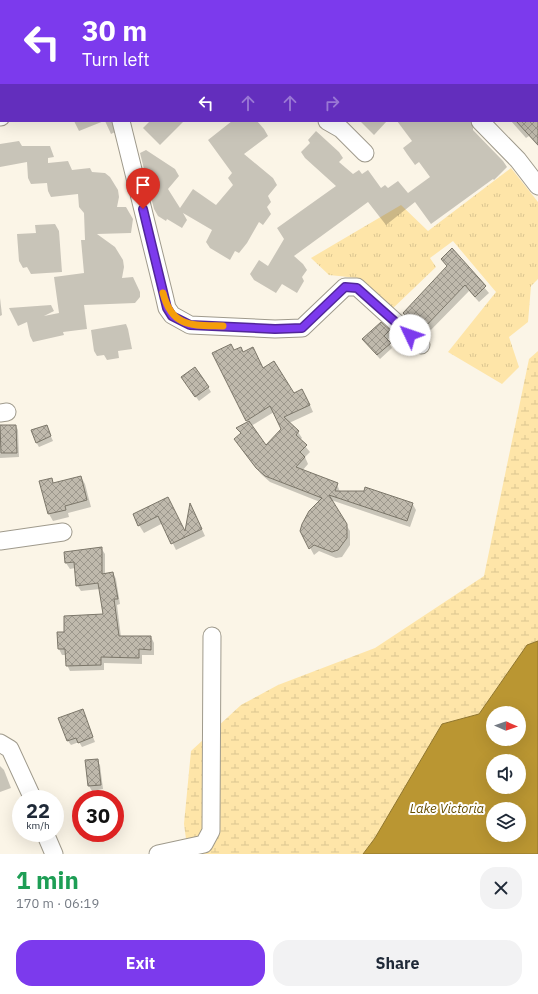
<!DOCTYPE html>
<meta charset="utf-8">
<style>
body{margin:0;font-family:"IBM Plex Sans",sans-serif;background:#f2f2f3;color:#1f2937;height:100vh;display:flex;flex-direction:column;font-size:15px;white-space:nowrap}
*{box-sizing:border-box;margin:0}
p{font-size:13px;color:#747a83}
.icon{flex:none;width:22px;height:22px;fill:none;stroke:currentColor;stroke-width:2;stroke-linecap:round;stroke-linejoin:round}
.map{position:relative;height:854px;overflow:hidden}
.side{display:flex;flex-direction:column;background:#fff;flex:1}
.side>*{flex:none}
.banner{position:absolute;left:0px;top:0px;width:538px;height:122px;box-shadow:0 4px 16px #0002;background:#7c3aed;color:#fff;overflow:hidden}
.needle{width:26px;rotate:92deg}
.controls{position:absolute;left:486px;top:706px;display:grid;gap:8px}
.controls a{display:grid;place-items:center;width:40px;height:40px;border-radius:50%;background:#fff;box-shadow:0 4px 16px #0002;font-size:20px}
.speed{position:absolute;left:12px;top:790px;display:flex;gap:8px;font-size:20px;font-weight:700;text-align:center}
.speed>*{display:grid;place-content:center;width:52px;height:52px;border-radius:50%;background:#fff;box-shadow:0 4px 16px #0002;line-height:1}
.speed small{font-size:10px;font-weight:400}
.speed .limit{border:6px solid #d22;background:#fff;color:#111}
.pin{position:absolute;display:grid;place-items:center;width:34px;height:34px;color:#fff;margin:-41px -17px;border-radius:50% 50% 50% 0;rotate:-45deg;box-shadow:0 0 4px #0007}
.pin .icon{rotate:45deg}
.me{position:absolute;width:44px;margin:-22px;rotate:312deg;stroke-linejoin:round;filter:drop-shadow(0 0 3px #0008)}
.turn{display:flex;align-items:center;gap:14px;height:84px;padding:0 16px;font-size:18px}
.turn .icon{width:52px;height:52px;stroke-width:2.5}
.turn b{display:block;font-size:28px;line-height:34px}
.lanes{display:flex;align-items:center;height:38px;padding:0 16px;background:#0003;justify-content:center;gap:20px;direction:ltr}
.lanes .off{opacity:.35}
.round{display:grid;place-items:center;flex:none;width:42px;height:42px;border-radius:16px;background:#f2f2f3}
.headline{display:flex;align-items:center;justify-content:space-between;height:68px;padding:0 16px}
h1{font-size:24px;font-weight:700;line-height:30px;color:#1e9e55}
.cta{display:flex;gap:8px;margin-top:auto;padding:8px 16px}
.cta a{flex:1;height:46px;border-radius:16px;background:#7c3aed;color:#fff;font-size:16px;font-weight:700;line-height:46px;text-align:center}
.cta a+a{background:#f2f2f3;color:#1f2937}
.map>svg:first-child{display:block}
.grass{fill:url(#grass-tufts)}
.wetland{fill:url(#wetland-marsh)}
.water{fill:#ba9632;stroke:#90762e;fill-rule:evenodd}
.shadow{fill:#0003;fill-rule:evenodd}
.building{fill:url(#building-cross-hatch);stroke:#7c776a}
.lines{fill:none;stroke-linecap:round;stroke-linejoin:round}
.minor-casing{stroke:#9f9a8c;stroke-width:19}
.minor{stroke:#fff;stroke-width:17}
.route-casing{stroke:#51269a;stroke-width:10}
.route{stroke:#7c3aed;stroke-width:7}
.slow{stroke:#f59e0b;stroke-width:7}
.labels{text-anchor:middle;stroke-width:4;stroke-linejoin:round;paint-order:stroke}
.water-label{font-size:13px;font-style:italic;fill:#684f00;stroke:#fff}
</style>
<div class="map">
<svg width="538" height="854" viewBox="0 0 538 854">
<defs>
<pattern id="grass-tufts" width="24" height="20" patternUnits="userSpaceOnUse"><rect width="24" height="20" fill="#fee5a8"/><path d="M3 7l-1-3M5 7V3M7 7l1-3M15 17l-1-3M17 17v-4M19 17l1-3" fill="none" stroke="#dac590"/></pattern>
<pattern id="wetland-marsh" width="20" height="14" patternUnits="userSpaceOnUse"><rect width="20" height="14" fill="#fee5a8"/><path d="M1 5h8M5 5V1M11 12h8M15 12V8" fill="none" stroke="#dac590"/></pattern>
<pattern id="building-cross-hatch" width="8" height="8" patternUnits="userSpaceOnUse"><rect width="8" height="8" fill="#bfb9ac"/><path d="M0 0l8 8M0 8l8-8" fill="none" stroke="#9c978c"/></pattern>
</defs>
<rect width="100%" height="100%" fill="#fbf5e7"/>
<polygon class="grass" points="511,168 538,202 538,279 531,286 528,322 509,337 519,367 502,384 448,352 496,292 453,241 430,258 436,267 390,311 358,278 329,275 311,258 401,205 428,231"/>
<polygon class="wetland" points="538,351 538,641 527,645 479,714 442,724 375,838 363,854 188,854 184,824 191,751 241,705 278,685 375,648 484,576 529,359"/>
<path class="water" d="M 538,641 L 538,854 L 363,854 L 375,838 L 442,724 L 479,714 L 527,645 ZM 493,713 L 519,713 L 519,739 L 493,739 ZM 493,761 L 519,761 L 519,787 L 493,787 ZM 493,809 L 519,809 L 519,835 L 493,835 Z"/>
<g class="shadow">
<rect x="88" y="0" width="16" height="1"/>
<polygon points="123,0 184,0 184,1 124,1"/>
<polygon points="231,0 245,0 246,1 229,1"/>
<polygon points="393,0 428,0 429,1 394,1"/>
<polygon points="0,8 1,8 0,48"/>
<polygon points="537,116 538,117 538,146 529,136 526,138 511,121 537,121"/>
<polygon points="74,121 104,121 79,131"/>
<polygon points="105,121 116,121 114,125 115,132 111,134"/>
<polygon points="150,121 184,121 160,145 143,128"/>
<polygon points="232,121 257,121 264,129 268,136 244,154 273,178 277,185 268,196 271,202 267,207 271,214 263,225 259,222 247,243 239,253 235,251 230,260 210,248 206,242 212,230 183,213 187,220 182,228 167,219 166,221 158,216 154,209 140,153 146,150 175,169 179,176 168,189 180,208 193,189 216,205 233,185 228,178 232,173 208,140"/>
<polygon points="360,121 387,121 374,135"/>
<polygon points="397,121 473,121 473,130 503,161 507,167 494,180 493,179 431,224 415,202 386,225 368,202 294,256 303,264 307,270 302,277 304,281 297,293 282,284 276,293 254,280 250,274 259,260 268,266 284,239 277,228 336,186 305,158 301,152 310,143 308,140 316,131 339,152 343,158 339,162 353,174 359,170 362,174 368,170 381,188 385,185 388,188 398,181 408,193 430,177 419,162 415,165 407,154 403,148 412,141"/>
<polygon points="19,141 22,146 50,146 54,157 48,158 48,163 68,161 72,170 90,168 92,172 105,173 110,177 118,190 119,197 117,207 126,207 133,219 131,233 97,234 115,247 123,260 124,267 122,278 133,277 140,292 140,297 135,303 84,305 87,329 63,332 64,335 33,342 30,336 27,322 18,326 9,308 51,305 54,311 44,316 59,313 54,277 84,273 81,240 85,240 84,213 79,207 78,194 51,197 48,191 47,183 31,184 28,178 27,162 0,167 0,144"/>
<polygon points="55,224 59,231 62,272 31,274 27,267 23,268 19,261 17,234 36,233 35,225"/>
<polygon points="452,250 489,293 479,302 469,291 425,336 408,319 404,313 448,267 442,259"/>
<polygon points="0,298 2,315 0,316"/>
<polygon points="126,324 128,329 132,349 118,351 119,358 107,360 104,355 97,356 94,351 91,330"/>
<polygon points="381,324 392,335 387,340 392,348 380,359 366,343"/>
<path d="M 234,351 L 243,353 L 293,394 L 306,396 L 313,412 L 289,423 L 298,432 L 302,438 L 300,440 L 310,452 L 305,457 L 308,464 L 302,471 L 337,484 L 340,492 L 412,503 L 416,510 L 410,527 L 331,500 L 350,531 L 350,545 L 342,557 L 336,558 L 319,551 L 314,555 L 301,531 L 320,502 L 270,482 L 261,474 L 239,445 L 241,434 L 238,428 L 248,422 L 214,354 ZM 274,412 L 282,429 L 266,446 L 251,426 Z"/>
<polygon points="185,382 208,387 211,392 199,401"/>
<polygon points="0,426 16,426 18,430 19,457 0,458"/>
<polygon points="46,426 53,441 39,447 36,442"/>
<polygon points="81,477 85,484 91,507 68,513 69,517 53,521 49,514 51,479 54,484"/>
<polygon points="168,498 185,533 194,512 205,536 176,550 163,523 144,533 139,525"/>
<polygon points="101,548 105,554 105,574 113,573 116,579 120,604 117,605 121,637 151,637 154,643 154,655 142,655 142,664 104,663 104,670 70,671 67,665 67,655 62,655 59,649 65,633 105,615 100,589 81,591 77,585 75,568 70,569 66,563 65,553"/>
<polygon points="82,710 95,742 82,747 79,742 71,745 68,741"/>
<polygon points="97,760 100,765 103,789 92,791 89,786 86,761"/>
<polygon points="0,766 4,770 11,788 0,792"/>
</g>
<g class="building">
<polygon points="516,121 538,121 538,145"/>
<polygon points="452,248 486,286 475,297 465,285 421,331 403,313 447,266 441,259"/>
<polygon points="381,322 390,330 384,336 391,343 377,355 362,339"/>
<polygon points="231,344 234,350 241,347 243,352 253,347 263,368 274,361 294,393 302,389 310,405 284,417 299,431 296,435 307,445 300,452 305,457 296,467 338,483 335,491 364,491 365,487 413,503 407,521 329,495 347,524 347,538 338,550 332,552 314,545 309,549 300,531 302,524 309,511 322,498 265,476 256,468 234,439 241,433 236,428 249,421 266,445 281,429 270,406 246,421 212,353"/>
<polygon points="195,367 209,387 195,397 181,377"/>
<polygon points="0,425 16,425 17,453 1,453"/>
<polygon points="47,425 51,436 36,443 31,430"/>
<polygon points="81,476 87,500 65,506 66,510 48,514 39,481 52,478 53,483"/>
<polygon points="168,497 185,531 190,503 202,529 171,544 158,516 138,526 133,514"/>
<polygon points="102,547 102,574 113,572 118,599 114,599 119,636 151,636 151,650 139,649 139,658 101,657 101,665 66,666 65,649 58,649 57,632 64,632 64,616 103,614 98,583 76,586 74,562 65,563 64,552"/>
<polygon points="83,709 93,737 78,743 76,738 67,741 58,718"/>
<polygon points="98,759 101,785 88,786 85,760"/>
</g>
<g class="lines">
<defs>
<g id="minor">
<polyline points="111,0 111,1"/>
<polyline points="361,0 362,1"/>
<polyline points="321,1 322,0"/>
<polyline points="0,117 1,117"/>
<polyline points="121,121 164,295 167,308 172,315 190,325 275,329 302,328 345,287 357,287 421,345"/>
<polyline points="327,121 341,129 365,153"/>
<polyline points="480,121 518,160 538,186"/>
<polyline points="0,413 7,412"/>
<polyline points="0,541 63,532"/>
<polyline points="0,743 10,749 33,799"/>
<polyline points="45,833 54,854"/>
<polyline points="158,854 204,844 211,831 212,636"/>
</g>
</defs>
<use href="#minor" class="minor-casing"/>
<use href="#minor" class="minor"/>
</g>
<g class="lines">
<defs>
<polyline id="route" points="143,209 167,308 172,316 190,325 275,329 302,328 345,287 357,288 410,335"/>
</defs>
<use href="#route" class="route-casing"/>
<use href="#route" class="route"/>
<path class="slow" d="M 163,293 C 172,328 192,325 223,326"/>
</g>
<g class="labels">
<g class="water-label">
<text x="447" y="813">Lake Victoria</text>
</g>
</g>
</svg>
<div class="controls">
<a><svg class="needle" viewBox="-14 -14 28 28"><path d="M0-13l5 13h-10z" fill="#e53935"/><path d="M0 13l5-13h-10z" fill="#747a83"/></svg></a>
<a><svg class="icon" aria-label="sound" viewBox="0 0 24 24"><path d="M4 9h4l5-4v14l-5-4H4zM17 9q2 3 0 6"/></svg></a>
<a><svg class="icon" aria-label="layers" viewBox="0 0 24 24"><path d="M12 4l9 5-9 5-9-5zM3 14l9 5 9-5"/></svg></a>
</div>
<div class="speed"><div>22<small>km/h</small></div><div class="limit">30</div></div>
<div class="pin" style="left:143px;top:209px;background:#d93025"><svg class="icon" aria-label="arrive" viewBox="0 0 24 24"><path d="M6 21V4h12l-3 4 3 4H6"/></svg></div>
<svg class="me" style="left:410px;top:335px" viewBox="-20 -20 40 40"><circle r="19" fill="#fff"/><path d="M0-13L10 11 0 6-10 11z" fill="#7c3aed"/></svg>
<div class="banner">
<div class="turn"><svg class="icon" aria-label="left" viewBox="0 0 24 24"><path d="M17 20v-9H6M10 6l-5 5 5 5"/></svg><div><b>30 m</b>Turn left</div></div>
<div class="lanes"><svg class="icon" aria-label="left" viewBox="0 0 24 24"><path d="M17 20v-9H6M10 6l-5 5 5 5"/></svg><svg class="icon off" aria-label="ahead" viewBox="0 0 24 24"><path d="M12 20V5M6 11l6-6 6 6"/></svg><svg class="icon off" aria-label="ahead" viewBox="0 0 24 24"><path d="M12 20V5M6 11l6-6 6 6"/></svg><svg class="icon off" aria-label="right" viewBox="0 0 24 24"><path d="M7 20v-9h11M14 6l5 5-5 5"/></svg></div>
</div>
</div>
<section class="side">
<div class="headline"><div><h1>1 min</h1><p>170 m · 06:19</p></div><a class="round"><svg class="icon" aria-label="close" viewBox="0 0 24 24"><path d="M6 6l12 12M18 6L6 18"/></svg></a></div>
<div class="cta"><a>Exit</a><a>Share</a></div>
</section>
